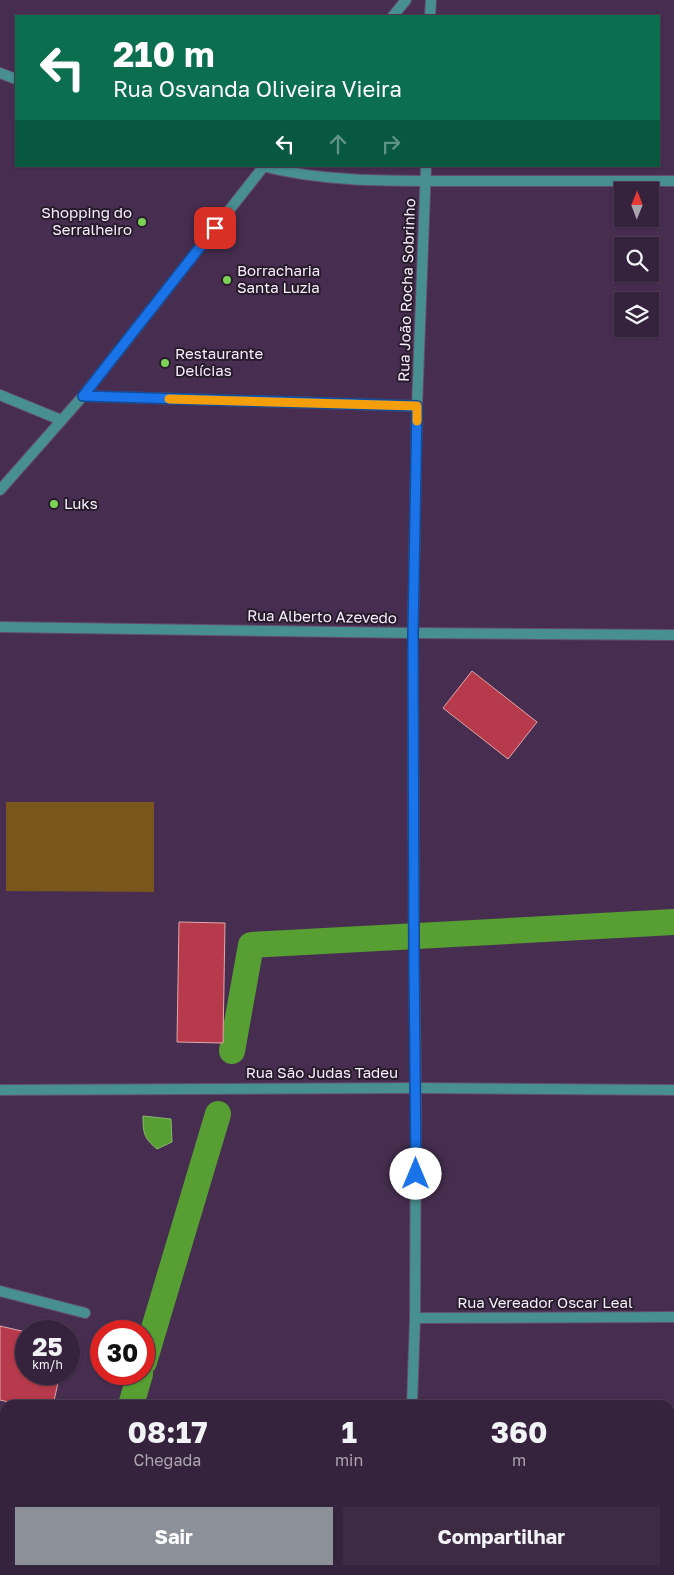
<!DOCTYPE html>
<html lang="pt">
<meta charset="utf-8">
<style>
body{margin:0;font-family:"Golos Text",sans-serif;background:#3d2a43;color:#f1f3f6;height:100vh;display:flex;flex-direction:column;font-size:19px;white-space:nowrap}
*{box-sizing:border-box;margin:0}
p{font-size:16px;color:#aaa4af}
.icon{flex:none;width:28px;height:28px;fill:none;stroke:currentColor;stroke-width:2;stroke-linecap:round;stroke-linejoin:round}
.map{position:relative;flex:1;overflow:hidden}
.side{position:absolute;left:0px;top:1400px;width:675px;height:175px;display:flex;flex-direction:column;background:#35223c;border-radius:15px 15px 0 0;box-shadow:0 1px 4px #0004,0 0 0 1px #4f3f56}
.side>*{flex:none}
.guide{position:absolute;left:15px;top:15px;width:645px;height:152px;border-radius:0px;box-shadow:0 1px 4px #0004,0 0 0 1px #4f3f56;background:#0b6e4f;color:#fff;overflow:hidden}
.needle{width:32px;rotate:1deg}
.fabs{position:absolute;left:614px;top:182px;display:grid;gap:10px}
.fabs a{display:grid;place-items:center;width:45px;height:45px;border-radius:0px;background:#35223c;box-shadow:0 1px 4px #0004,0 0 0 1px #4f3f56;font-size:25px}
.speed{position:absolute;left:15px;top:1320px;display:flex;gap:10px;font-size:25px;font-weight:700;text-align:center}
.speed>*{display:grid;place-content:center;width:65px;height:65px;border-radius:50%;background:#35223c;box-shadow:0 1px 4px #0004,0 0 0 1px #4f3f56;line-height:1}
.speed small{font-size:12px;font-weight:400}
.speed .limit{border:8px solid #d22;background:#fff;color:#111}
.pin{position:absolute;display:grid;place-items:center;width:42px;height:42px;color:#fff;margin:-21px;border-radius:10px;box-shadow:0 2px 8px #0006}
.me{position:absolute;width:55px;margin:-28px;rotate:0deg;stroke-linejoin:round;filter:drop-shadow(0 0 4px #0008)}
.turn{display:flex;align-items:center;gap:18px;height:105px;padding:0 15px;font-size:22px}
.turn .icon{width:65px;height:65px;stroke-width:2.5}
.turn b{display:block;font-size:35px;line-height:42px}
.lanes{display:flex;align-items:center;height:48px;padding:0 15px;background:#0003;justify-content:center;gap:25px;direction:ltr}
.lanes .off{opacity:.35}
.eta{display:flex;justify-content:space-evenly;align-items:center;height:85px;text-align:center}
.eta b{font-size:30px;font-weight:700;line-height:35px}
.button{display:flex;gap:10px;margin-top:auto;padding:10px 15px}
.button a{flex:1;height:58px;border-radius:0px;background:#8c9099;color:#fff;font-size:20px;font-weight:700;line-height:58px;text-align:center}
.button a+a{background:#3d2a43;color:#f1f3f6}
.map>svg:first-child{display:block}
.green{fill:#78561c}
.water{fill:#579f33;stroke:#88b670}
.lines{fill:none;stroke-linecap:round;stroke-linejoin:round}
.canal{stroke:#579f33;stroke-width:26}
.building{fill:#b63a4b;stroke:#dfa8a9}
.service-casing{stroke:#634d6c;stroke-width:12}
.minor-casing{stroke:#634d6c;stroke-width:12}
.tertiary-casing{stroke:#634d6c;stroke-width:12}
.service{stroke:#488f91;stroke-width:10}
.minor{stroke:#488f91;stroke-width:10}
.tertiary{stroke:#488f91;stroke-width:10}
.route-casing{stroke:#114b97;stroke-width:12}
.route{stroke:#1a73e8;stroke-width:9}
.slow{stroke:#f59e0b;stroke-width:9}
.poi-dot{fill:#7dd154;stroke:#271c2b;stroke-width:2}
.labels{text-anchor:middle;stroke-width:4;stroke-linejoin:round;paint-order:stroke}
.poi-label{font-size:15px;fill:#f9edfe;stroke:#271c2b;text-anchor:start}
.street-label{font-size:15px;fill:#f9edfe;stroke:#271c2b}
</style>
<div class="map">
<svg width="674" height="1575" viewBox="0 0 674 1575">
<rect width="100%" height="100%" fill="#472e50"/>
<polygon class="green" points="6,802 154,802 154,892 6,891"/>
<path class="water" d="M 143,1116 L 171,1119 L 172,1142 L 157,1149 C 144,1138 143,1134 143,1116 Z"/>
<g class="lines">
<g class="canal">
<polyline points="232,1051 251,945 674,922"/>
<polyline points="144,1362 218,1114"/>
<polyline points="131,1405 140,1374"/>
</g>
</g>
<g class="building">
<polygon points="472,671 537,722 508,759 443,708"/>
<polygon points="179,922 225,923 223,1043 177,1042"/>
<polygon points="0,1326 26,1332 26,1374 60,1374 53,1405 21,1405 0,1400"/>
<polygon points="0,1447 5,1448 5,1522 0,1521"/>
<polygon points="245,1570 587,1570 585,1575 244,1575"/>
</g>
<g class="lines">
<defs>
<g id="service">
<polyline points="0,1291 85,1313"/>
<polyline points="136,1575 138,1570"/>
</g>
<g id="minor">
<polyline points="430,16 431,0"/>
<polyline points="0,73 16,79"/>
<path d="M 262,166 C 327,183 396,181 462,181 C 533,181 603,181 674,181"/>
<polyline points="0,395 61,420"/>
<polyline points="83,396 417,406"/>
<polyline points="0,627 413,633 674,635"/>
<polyline points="0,1090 416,1088 674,1090"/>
<polyline points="415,1318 674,1317"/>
<polyline points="412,1405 415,1318 416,1088 414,960 413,633 417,406 426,166"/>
<polyline points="670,1546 674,1546"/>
<polyline points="601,1575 603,1570"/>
</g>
<g id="tertiary">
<polyline points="393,16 406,0"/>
<polyline points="0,490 83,396 264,166"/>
</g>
</defs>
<use href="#service" class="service-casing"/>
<use href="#minor" class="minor-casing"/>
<use href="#tertiary" class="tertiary-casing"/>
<use href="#service" class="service"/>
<use href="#minor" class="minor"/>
<use href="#tertiary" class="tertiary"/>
</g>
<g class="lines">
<defs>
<polyline id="route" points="215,228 83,396 417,406 413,633 414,960 416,1174"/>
</defs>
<use href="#route" class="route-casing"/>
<use href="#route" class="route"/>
<polyline class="slow" points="169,399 417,406 417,421"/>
</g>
<g class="poi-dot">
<circle cx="142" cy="222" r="5"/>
<circle cx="227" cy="280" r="5"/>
<circle cx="165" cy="363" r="5"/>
<circle cx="54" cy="504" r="5"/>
</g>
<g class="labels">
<g class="poi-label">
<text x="132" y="218" text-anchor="end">Shopping do<tspan x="132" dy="17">Serralheiro</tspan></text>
<text x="237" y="276">Borracharia<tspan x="237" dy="17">Santa Luzia</tspan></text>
<text x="175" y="359">Restaurante<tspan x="175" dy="17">Delícias</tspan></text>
<text x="64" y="509">Luks</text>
</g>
<g class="street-label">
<text transform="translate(407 290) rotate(-88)" y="5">Rua João Rocha Sobrinho</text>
<text transform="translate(322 617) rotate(1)" y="5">Rua Alberto Azevedo</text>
<text x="322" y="1078">Rua São Judas Tadeu</text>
<text x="545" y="1308">Rua Vereador Oscar Leal</text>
</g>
</g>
</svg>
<div class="fabs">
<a><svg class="needle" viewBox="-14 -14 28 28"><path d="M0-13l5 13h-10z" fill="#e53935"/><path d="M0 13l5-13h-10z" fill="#aaa4af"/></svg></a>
<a><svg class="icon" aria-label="search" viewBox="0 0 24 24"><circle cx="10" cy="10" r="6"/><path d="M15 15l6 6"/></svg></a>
<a><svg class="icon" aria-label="layers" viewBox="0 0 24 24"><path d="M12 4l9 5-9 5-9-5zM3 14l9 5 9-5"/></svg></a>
</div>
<div class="speed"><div>25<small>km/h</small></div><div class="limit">30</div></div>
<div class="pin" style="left:215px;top:228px;background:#d93025"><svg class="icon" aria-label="arrive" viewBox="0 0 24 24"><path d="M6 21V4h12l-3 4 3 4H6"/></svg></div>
<svg class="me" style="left:416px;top:1174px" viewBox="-20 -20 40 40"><circle r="19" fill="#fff"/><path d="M0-13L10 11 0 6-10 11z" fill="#1a73e8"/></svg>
<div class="guide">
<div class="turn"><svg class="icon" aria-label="left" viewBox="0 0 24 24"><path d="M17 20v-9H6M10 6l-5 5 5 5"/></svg><div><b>210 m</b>Rua Osvanda Oliveira Vieira</div></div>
<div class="lanes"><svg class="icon" aria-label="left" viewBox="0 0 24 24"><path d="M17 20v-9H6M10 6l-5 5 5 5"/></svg><svg class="icon off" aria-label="ahead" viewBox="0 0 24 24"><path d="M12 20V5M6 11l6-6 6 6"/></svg><svg class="icon off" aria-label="right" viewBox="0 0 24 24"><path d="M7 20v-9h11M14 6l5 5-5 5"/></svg></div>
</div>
<section class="side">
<div class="eta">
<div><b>08:17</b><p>Chegada</p></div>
<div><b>1</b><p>min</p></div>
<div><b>360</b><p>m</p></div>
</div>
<div class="button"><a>Sair</a><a>Compartilhar</a></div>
</section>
</div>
